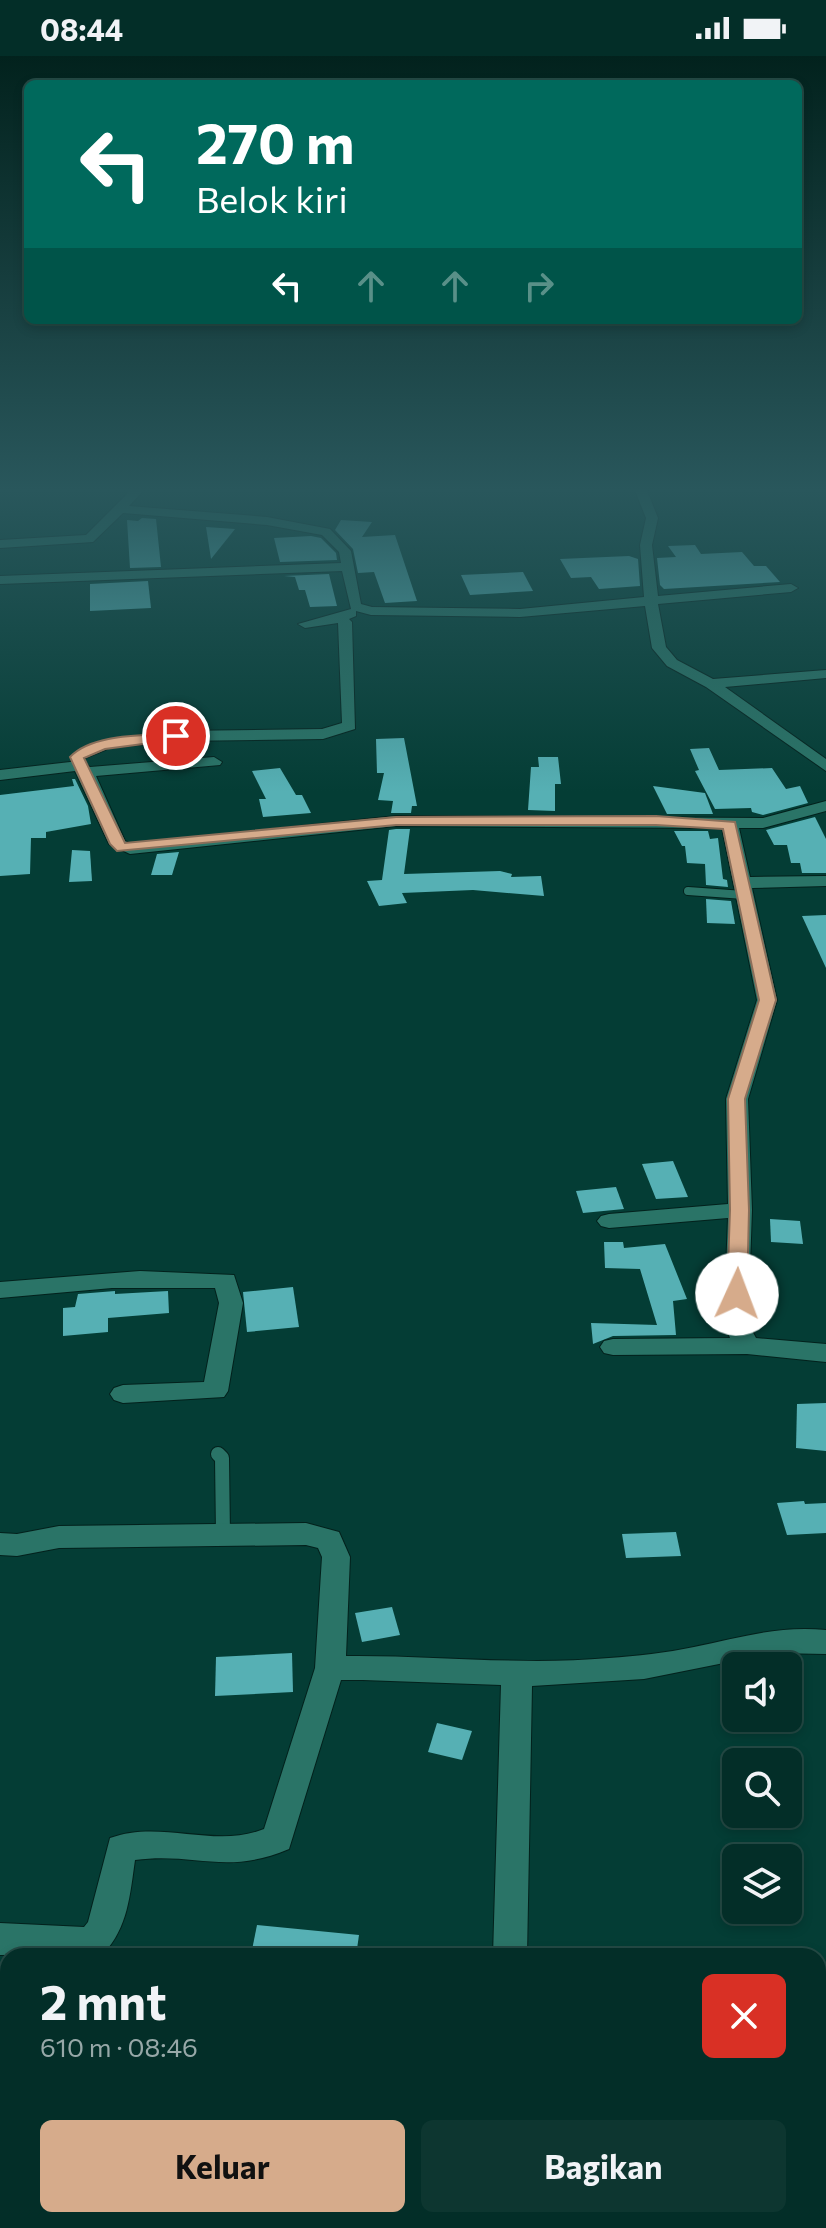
<!DOCTYPE html>
<html lang="id">
<meta charset="utf-8">
<style>
body{margin:0;font-family:Commissioner,sans-serif;background:#0d3630;color:#f1f3f6;height:100vh;display:flex;flex-direction:column;font-size:30px;white-space:nowrap}
*{box-sizing:border-box;margin:0}
p{font-size:26px;color:#97a8a8}
.icon{flex:none;width:44px;height:44px;fill:none;stroke:currentColor;stroke-width:2;stroke-linecap:round;stroke-linejoin:round}
.map{position:relative;flex:1;overflow:hidden}
.sheet{position:absolute;left:0px;top:1892px;width:826px;height:280px;display:flex;flex-direction:column;background:#032e28;border-radius:24px 24px 0 0;box-shadow:0 4px 12px #0003,0 0 0 2px #244a45}
.sheet>*{flex:none}
.hud{position:absolute;left:24px;top:24px;width:778px;height:244px;border-radius:12px;box-shadow:0 4px 12px #0003,0 0 0 2px #244a45;background:#00695c;color:#fff;overflow:hidden}
.controls{position:absolute;left:722px;top:1596px;display:grid;gap:16px}
.controls a{display:grid;place-items:center;width:80px;height:80px;border-radius:12px;background:#032e28;box-shadow:0 4px 12px #0003,0 0 0 2px #244a45;font-size:40px}
.pin{position:absolute;display:grid;place-items:center;width:68px;height:68px;color:#fff;margin:-34px;border:4px solid #fff;border-radius:50%;box-shadow:0 2px 8px #0007}
.me{position:absolute;width:88px;margin:-44px;rotate:2deg;stroke-linejoin:round;filter:drop-shadow(0 0 6px #0008)}
.turn{display:flex;align-items:center;gap:28px;height:168px;padding:0 40px;font-size:36px}
.turn .icon{width:104px;height:104px;stroke-width:2.5}
.turn b{display:block;font-size:56px;line-height:68px}
.lanes{display:flex;align-items:center;height:76px;padding:0 40px;background:#0003;justify-content:center;gap:40px;direction:ltr}
.lanes .off{opacity:.35}
.round{display:grid;place-items:center;flex:none;width:84px;height:84px;border-radius:12px;background:#0d3630}
.overview{display:flex;align-items:center;justify-content:space-between;height:136px;padding:0 40px}
h1{font-size:48px;font-weight:700;line-height:60px}
.primary-button{display:flex;gap:16px;margin-top:auto;padding:16px 40px}
.primary-button a{flex:1;height:92px;border-radius:12px;background:#d6ab8b;color:#111;font-size:32px;font-weight:700;line-height:92px;text-align:center}
.primary-button a+a{background:#0d3630;color:#f1f3f6}
.status{display:flex;justify-content:space-between;align-items:center;height:56px;padding:0 40px;background:#032e28;direction:ltr}
.status svg{height:22px;fill:currentColor}
.map>svg:first-child{display:block}
.building{fill:#56b0b4}
.lines{fill:none;stroke-linecap:round;stroke-linejoin:round}
.service-far1-casing{stroke:#03211c;stroke-width:10}
.service-casing{stroke:#03211c;stroke-width:16}
.minor-casing{stroke:#03211c;stroke-width:2}
.service-far1{stroke:#2a7467;stroke-width:8}
.service{stroke:#2a7467;stroke-width:14}
.minor{fill:#2a7467;fill-rule:evenodd}
.route{fill:#d6ab8b;stroke:#8b6f5a;stroke-width:2}
</style>
<div class="status"><b>08:44</b><svg viewBox="0 0 49 12"><path d="M0 12V9h3v3zM5 12V6h3v6zM10 12V3h3v9zM15 12V0h3v12zM26 1h20v11H26zM47 4h2v5h-2z"/></svg></div>
<div class="map">
<svg width="826" height="2172" viewBox="0 0 826 2172">
<rect width="100%" height="100%" fill="#043d35"/>
<g class="building">
<polygon points="142,462 156,463 161,511 130,512 127,464 138,465"/>
<polygon points="341,464 372,466 362,481 395,479 417,545 385,547 374,516 358,517 353,493 335,474"/>
<polygon points="206,471 235,473 211,503"/>
<polygon points="311,480 321,482 336,497 337,504 280,506 274,482"/>
<polygon points="695,489 701,498 742,496 754,510 766,510 780,526 664,533 660,529 657,502 676,501 668,490"/>
<polygon points="629,500 638,503 640,530 599,533 591,521 571,522 560,503"/>
<polygon points="523,516 533,535 470,539 461,519"/>
<polygon points="329,518 337,550 310,551 305,534 299,534 295,521 284,520"/>
<polygon points="148,525 151,552 90,555 90,528"/>
<polygon points="404,682 417,750 412,750 411,757 391,757 393,745 378,744 384,717 377,717 376,683"/>
<polygon points="709,692 719,714 772,712 786,733 800,730 808,747 763,759 752,756 751,752 715,753 695,715 699,714 690,693"/>
<polygon points="538,701 558,701 561,728 555,728 555,755 528,754 531,711 539,711"/>
<polygon points="280,712 296,739 302,739 311,757 263,761 259,743 266,743 252,715"/>
<polygon points="72,723 75,723 88,750 91,768 46,776 46,782 31,782 30,818 0,820 0,739 74,730"/>
<polygon points="653,730 705,737 713,758 667,758"/>
<polygon points="815,761 826,783 826,817 802,817 800,807 791,807 787,789 774,789 766,774"/>
<polygon points="396,773 410,773 404,818 500,815 512,818 511,821 541,820 544,840 473,834 402,837 407,847 379,850 367,825 382,824 389,774"/>
<polygon points="674,775 708,775 710,783 718,782 723,823 727,824 728,831 706,829 705,808 687,807 685,790 682,790"/>
<polygon points="72,794 90,795 92,825 69,826"/>
<polygon points="179,796 172,819 151,819 157,798"/>
<polygon points="706,843 731,845 735,868 707,867"/>
<polygon points="826,859 826,912 802,860"/>
<polygon points="673,1105 688,1141 656,1143 642,1108"/>
<polygon points="616,1131 624,1153 583,1157 576,1135"/>
<polygon points="770,1163 800,1165 803,1188 771,1186"/>
<polygon points="604,1186 623,1186 624,1192 665,1188 687,1243 673,1245 676,1279 613,1280 593,1288 591,1267 657,1269 640,1213 605,1212"/>
<polygon points="293,1231 299,1271 247,1276 243,1236"/>
<polygon points="115,1235 115,1238 168,1235 169,1257 108,1262 108,1276 63,1280 63,1252 75,1251 78,1238"/>
<polygon points="826,1347 826,1395 796,1392 797,1348"/>
<polygon points="804,1445 805,1448 826,1447 826,1477 787,1479 777,1447"/>
<polygon points="676,1476 681,1500 626,1502 622,1478"/>
<polygon points="392,1551 400,1579 362,1586 355,1557"/>
<polygon points="292,1597 293,1636 215,1640 216,1601"/>
<polygon points="437,1667 472,1675 462,1704 428,1696"/>
<polygon points="257,1869 359,1879 356,1900 313,1900 252,1894"/>
</g>
<g class="lines">
<defs>
<g id="service-far1">
<polyline points="79,710 77,701 104,690"/>
<polyline points="688,835 744,839"/>
</g>
<polyline id="service" points="218,1398 222,1402 223,1479"/>
<g id="minor">
<polygon points="133,432 146,432 129,450 267,461 330,473 351,495 361,548 372,551 520,553 644,541 640,489 646,462 634,432 646,432 658,462 652,489 658,540 791,528 798,532 791,536 658,548 666,591 677,604 713,623 826,614 826,622 725,631 826,703 826,715 706,631 667,610 652,592 645,550 520,561 371,559 356,555 356,560 349,563 352,566 355,673 323,683 176,685 98,693 98,687 104,685 176,675 322,673 342,667 338,567 305,572 298,568 351,553 342,515 0,528 0,520 341,507 339,496 322,479 267,469 123,457 93,486 0,492 0,484 86,479"/>
<polygon points="214,701 222,706 220,709 96,720 125,785 132,788 396,760 763,762 826,745 826,755 763,772 739,772 750,821 826,820 826,830 752,832 777,944 748,1043 752,1154 748,1267 756,1282 826,1288 826,1306 747,1298 613,1299 604,1297 600,1291 604,1285 613,1283 730,1282 724,1267 728,1162 609,1172 601,1170 597,1165 601,1160 609,1158 728,1148 726,1043 757,944 722,772 396,770 130,798 109,788 75,715 0,724 0,714 79,705 90,711"/>
<polygon points="140,1215 234,1219 243,1247 228,1335 224,1341 123,1347 114,1344 110,1338 114,1332 123,1329 204,1326 219,1247 215,1232 112,1232 0,1242 0,1226"/>
<path d="M 306,1467 L 339,1476 L 350,1501 L 346,1600 C 433,1599 521,1610 609,1602 C 637,1600 666,1597 694,1591 C 739,1582 779,1569 826,1574 L 826,1598 L 774,1597 L 644,1623 L 532,1630 L 527,1900 L 493,1900 L 501,1629 L 363,1624 L 341,1624 L 289,1793 C 226,1820 195,1796 135,1804 C 130,1839 128,1872 103,1898 L 0,1899 L 0,1867 L 84,1871 L 88,1866 L 110,1782 C 160,1763 215,1793 264,1773 L 315,1612 L 322,1501 L 318,1492 L 306,1489 L 59,1492 L 17,1500 L 0,1499 L 0,1477 L 17,1478 L 59,1470 Z"/>
<polygon points="483,2164 521,2164 522,2172 482,2172"/>
</g>
</defs>
<use href="#service-far1" class="service-far1-casing"/>
<use href="#service" class="service-casing"/>
<use href="#minor" class="minor-casing"/>
<use href="#service-far1" class="service-far1"/>
<use href="#service" class="service"/>
<use href="#minor" class="minor"/>
</g>
<linearGradient id="sky" x2="0" y2="1"><stop stop-color="#02221d"/><stop offset="0.59" stop-color="#29575c"/><stop offset="1" stop-color="#29575c" stop-opacity="0"/></linearGradient>
<rect width="826" height="736" fill="url(#sky)"/>
<path class="route" d="M 176,677 L 183,680 L 181,683 L 105,693 L 84,702 L 125,787 L 396,761 L 656,760 L 735,766 L 776,944 L 745,1043 L 749,1154 L 747,1238 L 744,1243 L 737,1245 L 727,1238 L 730,1154 L 728,1043 L 759,944 L 723,773 L 656,769 L 396,769 L 117,795 L 110,788 L 70,701 C 93,677 145,680 176,677 Z"/>
</svg>
<div class="controls">
<a><svg class="icon" aria-label="sound" viewBox="0 0 24 24"><path d="M4 9h4l5-4v14l-5-4H4zM17 9q2 3 0 6"/></svg></a>
<a><svg class="icon" aria-label="search" viewBox="0 0 24 24"><circle cx="10" cy="10" r="6"/><path d="M15 15l6 6"/></svg></a>
<a><svg class="icon" aria-label="layers" viewBox="0 0 24 24"><path d="M12 4l9 5-9 5-9-5zM3 14l9 5 9-5"/></svg></a>
</div>
<div class="pin" style="left:176px;top:680px;background:#d93025"><svg class="icon" aria-label="arrive" viewBox="0 0 24 24"><path d="M6 21V4h12l-3 4 3 4H6"/></svg></div>
<svg class="me" style="left:737px;top:1238px" viewBox="-20 -20 40 40"><circle r="19" fill="#fff"/><path d="M0-13L10 11 0 6-10 11z" fill="#d6ab8b"/></svg>
<div class="hud">
<div class="turn"><svg class="icon" aria-label="left" viewBox="0 0 24 24"><path d="M17 20v-9H6M10 6l-5 5 5 5"/></svg><div><b>270 m</b>Belok kiri</div></div>
<div class="lanes"><svg class="icon" aria-label="left" viewBox="0 0 24 24"><path d="M17 20v-9H6M10 6l-5 5 5 5"/></svg><svg class="icon off" aria-label="ahead" viewBox="0 0 24 24"><path d="M12 20V5M6 11l6-6 6 6"/></svg><svg class="icon off" aria-label="ahead" viewBox="0 0 24 24"><path d="M12 20V5M6 11l6-6 6 6"/></svg><svg class="icon off" aria-label="right" viewBox="0 0 24 24"><path d="M7 20v-9h11M14 6l5 5-5 5"/></svg></div>
</div>
<section class="sheet">
<div class="overview"><div><h1>2 mnt</h1><p>610 m · 08:46</p></div><a class="round" style="background:#d93025;color:#fff"><svg class="icon" aria-label="close" viewBox="0 0 24 24"><path d="M6 6l12 12M18 6L6 18"/></svg></a></div>
<div class="primary-button"><a>Keluar</a><a>Bagikan</a></div>
</section>
</div>
